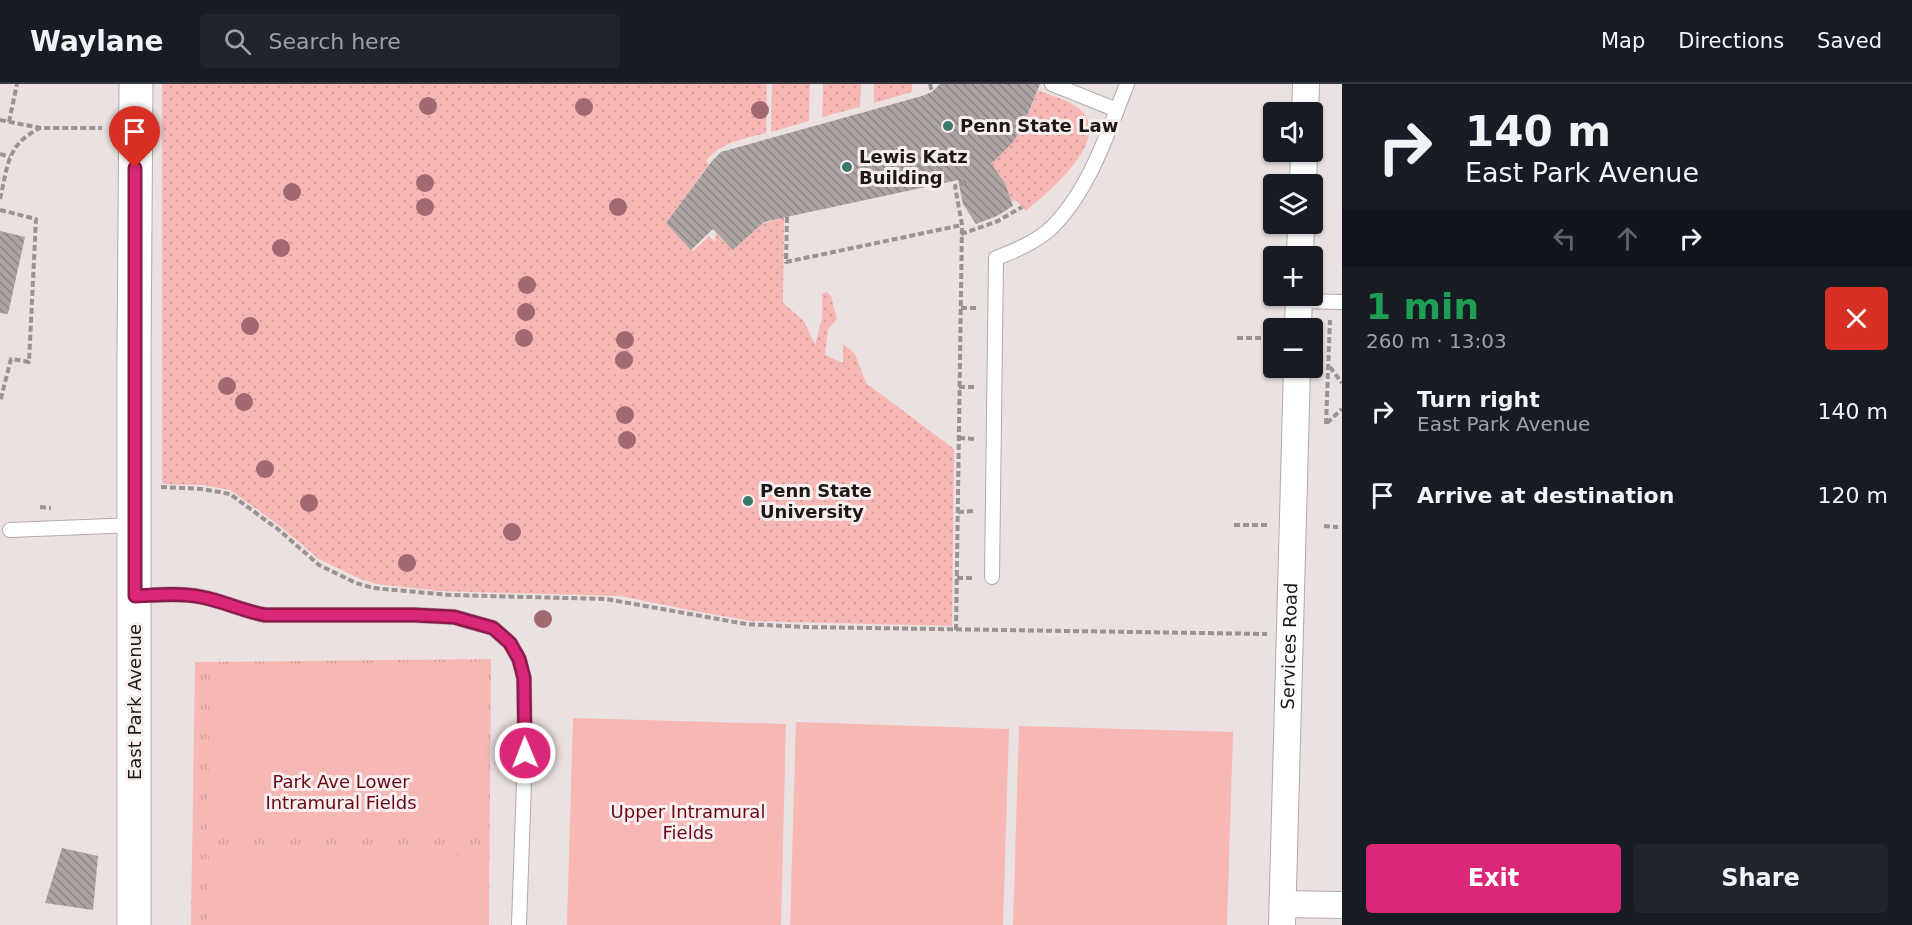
<!DOCTYPE html>
<meta charset="utf-8">
<style>
body{margin:0;font-family:"DejaVu Sans",sans-serif;background:#20242c;color:#f1f3f6;height:100vh;display:flex;flex-direction:column;font-size:22px;white-space:nowrap}
*{box-sizing:border-box;margin:0}
p{font-size:20px;color:#9ea1a6}
.icon{flex:none;width:33px;height:33px;fill:none;stroke:currentColor;stroke-width:2;stroke-linecap:round;stroke-linejoin:round}
.map{position:relative;flex:1;overflow:hidden}
.sheet{display:flex;flex-direction:column;background:#171b24;width:570px}
.sheet>*{flex:none}
.hud{background:#171b24;color:#f1f3f6;overflow:hidden}
.fabs{position:absolute;left:1263px;top:18px;display:grid;gap:12px}
.fabs a{display:grid;place-items:center;width:60px;height:60px;border-radius:6px;background:#171b24;box-shadow:0 2px 4px #0004;font-size:30px}
.pin{position:absolute;display:grid;place-items:center;width:51px;height:51px;color:#fff;margin:-62px -26px;border-radius:50% 50% 50% 0;rotate:-45deg;box-shadow:0 0 6px #0007}
.pin .icon{rotate:45deg}
.me{position:absolute;width:66px;margin:-33px;rotate:359deg;stroke-linejoin:round;filter:drop-shadow(0 0 4px #0008)}
.turn{display:flex;align-items:center;gap:21px;height:126px;padding:0 24px;font-size:27px}
.turn .icon{width:78px;height:78px;stroke-width:2.5}
.turn b{display:block;font-size:42px;line-height:51px}
.lanes{display:flex;align-items:center;height:57px;padding:0 24px;background:#0003;justify-content:center;gap:30px;direction:ltr}
.lanes .off{opacity:.35}
.round{display:grid;place-items:center;flex:none;width:63px;height:63px;border-radius:6px;background:#20242c}
.summary{display:flex;align-items:center;justify-content:space-between;height:102px;padding:0 24px}
h1{font-size:36px;font-weight:700;line-height:45px;color:#1e9e55}
.button{display:flex;gap:12px;margin-top:auto;padding:12px 24px}
.button a{flex:1;height:69px;border-radius:6px;background:#db2777;color:#fff;font-size:24px;font-weight:700;line-height:69px;text-align:center}
.button a+a{background:#20242c;color:#f1f3f6}
ul{padding:0;list-style:none}
li{display:flex;align-items:center;gap:18px;height:84px;padding:0 24px}
li div{flex:1}
li b{display:block;font-size:22px}
li em{font-style:normal}
header{display:flex;align-items:center;gap:36px;box-sizing:border-box;height:84px;padding:0 30px;background:#171b24;border-bottom:2px solid #363941}
header strong{font-size:28px}
nav{display:flex;gap:33px;margin-inline-start:auto;font-size:21px}
.search{width:420px;height:54px;background:#20242c;display:flex;align-items:center;gap:15px;box-sizing:border-box;padding:0 21px;border-radius:6px;color:#9ea1a6;font-size:22px}
main{display:flex;flex:1;min-height:0}
.map>svg:first-child{display:block}
.grass{fill:url(#grass-dots)}
.park{fill:url(#park-tufts)}
.garden{fill:#f7b8b5}
.building{fill:url(#building-back-hatch)}
.lines{fill:none;stroke-linecap:round;stroke-linejoin:round}
.lane-casing{stroke:#b2a9a9;stroke-width:16}
.street-casing{stroke:#b2a9a9;stroke-width:28}
.secondary-casing{stroke:#b2a9a9;stroke-width:35}
.path{stroke:#9a9392;stroke-width:4;stroke-dasharray:6 3;stroke-linecap:butt}
.lane{stroke:#fff;stroke-width:14}
.street{stroke:#fff;stroke-width:26}
.secondary{stroke:#fff;stroke-width:33}
.tree{fill:#a36970}
.route-casing{stroke:#8e194d;stroke-width:15}
.route{stroke:#db2777;stroke-width:10}
.poi-dot{fill:#3b7a68;stroke:#f7eeed;stroke-width:2}
.labels{text-anchor:middle;stroke-width:6;stroke-linejoin:round;paint-order:stroke}
.poi-label{font-size:18px;font-weight:bold;fill:#1d1919;stroke:#f7eeed;text-anchor:start}
.street-label{font-size:18px;fill:#1d1919;stroke:#f7eeed}
.park-label{font-size:18px;fill:#690715;stroke:#f7eeed}
</style>
<header>
<strong>Waylane</strong>
<div class="search"><svg class="icon" aria-label="search" viewBox="0 0 24 24"><circle cx="10" cy="10" r="6"/><path d="M15 15l6 6"/></svg>Search here</div>
<nav><a>Map</a><a>Directions</a><a>Saved</a></nav>
</header>
<main>
<div class="map">
<svg width="1342" height="841" viewBox="0 0 1342 841">
<defs>
<pattern id="grass-dots" width="8" height="8" patternUnits="userSpaceOnUse" patternTransform="scale(1.5)"><rect width="8" height="8" fill="#f7b8b5"/><path d="M2 2h.1M6 6h.1" fill="none" stroke="#d39e9b" stroke-width="1.8" stroke-linecap="round"/></pattern>
<pattern id="park-tufts" width="24" height="20" patternUnits="userSpaceOnUse" patternTransform="scale(1.5)"><rect width="24" height="20" fill="#f7b8b5"/><path d="M3 7l-1-3M5 7V3M7 7l1-3M15 17l-1-3M17 17v-4M19 17l1-3" fill="none" stroke="#d39e9b"/></pattern>
<pattern id="building-back-hatch" width="6" height="6" patternUnits="userSpaceOnUse" patternTransform="scale(1.5)"><rect width="6" height="6" fill="#aca3a2"/><path d="M-1 5l2 2M0 0l6 6M5-1l2 2" fill="none" stroke="#8b8483"/></pattern>
</defs>
<rect width="100%" height="100%" fill="#eae1e0"/>
<g class="grass">
<path d="M 162,0 L 767,0 L 766,49 C 742,56 723,57 706,77 L 709,80 L 666,139 L 693,167 L 709,152 L 715,158 L 716,149 L 733,166 L 762,140 L 784,133 L 783,219 L 804,237 L 815,261 L 822,234 L 822,210 L 827,208 L 831,212 L 837,235 L 828,245 L 825,271 L 843,279 L 843,260 L 855,270 L 866,299 L 954,365 L 952,542 L 752,537 L 699,528 L 620,512 L 439,507 L 377,500 L 358,494 L 319,475 L 276,439 L 230,406 L 202,401 L 164,400 L 162,397 Z"/>
<polygon points="772,0 810,0 809,37 771,48"/>
<polygon points="823,0 861,0 860,23 822,33"/>
<polygon points="874,0 912,0 912,8 874,19"/>
<path d="M 1038,6 C 1049,11 1067,16 1077,23 C 1118,52 1047,109 1026,127 L 1016,116 L 1012,118 L 1005,99 L 997,88 L 983,85 C 1014,62 1024,41 1038,6 Z"/>
</g>
<polygon class="park" points="491,575 489,841 191,841 195,578"/>
<g class="garden">
<polygon points="486,578 484,750 208,747 210,580"/>
<polygon points="573,634 786,640 781,841 567,841"/>
<polygon points="796,638 1009,645 1003,841 790,841"/>
<polygon points="1019,642 1233,648 1227,841 1013,841"/>
<polygon points="209,768 484,771 483,841 208,841"/>
</g>
<g class="building">
<polygon points="940,0 1040,0 1023,42 1013,58 991,80 1005,99 1013,122 997,132 976,140 963,120 958,96 768,137 763,139 733,166 713,145 691,166 666,139 712,77 721,68 922,12 932,8"/>
<polygon points="0,147 25,153 8,230 0,229"/>
<polygon points="62,764 98,772 93,826 45,819"/>
</g>
<g class="lines">
<defs>
<g id="lane">
<polyline points="1052,0 1117,26"/>
<polyline points="1299,217 1342,218"/>
<polyline points="10,446 135,441"/>
<path d="M 992,493 L 996,174 C 1015,167 1034,159 1049,146 C 1088,110 1108,48 1127,0"/>
<path d="M 135,512 C 158,511 180,509 202,513 C 223,517 243,527 265,531 L 414,531 L 454,533 L 493,544 L 510,559 L 519,575 L 524,595 L 525,669 L 519,841"/>
</g>
<g id="street">
<polyline points="1305,28 1306,0"/>
<polyline points="1303,100 1304,68"/>
<polyline points="1300,172 1301,140"/>
<polyline points="1298,244 1299,212"/>
<polyline points="1283,820 1342,821"/>
<path id="s1" d="M 1282,841 L 1297,284"/>
</g>
<polyline id="secondary" points="134,841 134,273 136,0"/>
</defs>
<use href="#lane" class="lane-casing"/>
<use href="#street" class="street-casing"/>
<use href="#secondary" class="secondary-casing"/>
<g class="path">
<polyline points="930,0 932,8"/>
<polyline points="0,36 41,44 102,44"/>
<polyline points="9,38 17,0"/>
<polyline points="0,70 10,73"/>
<path d="M 0,115 C 8,82 6,61 40,44"/>
<polyline points="0,126 36,135 29,278 11,275 0,318"/>
<polyline points="787,133 786,178 962,141"/>
<polyline points="961,150 998,137 1022,123"/>
<polyline points="961,224 978,224"/>
<polyline points="1237,254 1274,254"/>
<polyline points="1330,283 1342,299"/>
<polyline points="959,303 977,303"/>
<polyline points="1327,339 1342,325"/>
<polyline points="1326,340 1330,236"/>
<polyline points="959,354 976,355"/>
<polyline points="161,403 202,405 230,410 279,446 319,481 356,499 373,504 450,511 606,515 746,540 803,543 1267,550"/>
<polyline points="40,423 51,424"/>
<polyline points="958,428 975,427"/>
<polyline points="1234,441 1268,441"/>
<polyline points="1324,442 1338,443"/>
<polyline points="957,494 974,494"/>
<polyline points="956,546 962,141 955,102 967,97"/>
</g>
<use href="#lane" class="lane"/>
<use href="#street" class="street"/>
<use href="#secondary" class="secondary"/>
</g>
<g class="tree">
<circle cx="428" cy="22" r="9"/>
<circle cx="584" cy="23" r="9"/>
<circle cx="760" cy="26" r="9"/>
<circle cx="425" cy="99" r="9"/>
<circle cx="292" cy="108" r="9"/>
<circle cx="425" cy="123" r="9"/>
<circle cx="618" cy="123" r="9"/>
<circle cx="281" cy="164" r="9"/>
<circle cx="527" cy="201" r="9"/>
<circle cx="526" cy="228" r="9"/>
<circle cx="250" cy="242" r="9"/>
<circle cx="524" cy="254" r="9"/>
<circle cx="625" cy="256" r="9"/>
<circle cx="624" cy="276" r="9"/>
<circle cx="227" cy="302" r="9"/>
<circle cx="244" cy="318" r="9"/>
<circle cx="625" cy="331" r="9"/>
<circle cx="627" cy="356" r="9"/>
<circle cx="265" cy="385" r="9"/>
<circle cx="309" cy="419" r="9"/>
<circle cx="512" cy="448" r="9"/>
<circle cx="407" cy="479" r="9"/>
<circle cx="543" cy="535" r="9"/>
</g>
<g class="lines">
<defs>
<path id="route" d="M 135,84 L 135,512 C 158,511 180,509 201,513 C 223,517 243,527 265,531 L 414,531 L 454,533 L 493,544 L 510,559 L 519,575 L 524,594 L 525,669"/>
</defs>
<use href="#route" class="route-casing"/>
<use href="#route" class="route"/>
</g>
<g class="poi-dot">
<circle cx="948" cy="42" r="6"/>
<circle cx="847" cy="83" r="6"/>
<circle cx="748" cy="417" r="6"/>
</g>
<g class="labels">
<g class="poi-label">
<text x="960" y="48">Penn State Law</text>
<text x="859" y="79">Lewis Katz<tspan x="859" dy="21">Building</tspan></text>
<text x="760" y="413">Penn State<tspan x="760" dy="21">University</tspan></text>
</g>
<g class="street-label">
<text dy="6" stroke="none"><textPath href="#s1" startOffset="279">Services Road</textPath></text>
<text transform="translate(135 618) rotate(-90)" y="6">East Park Avenue</text>
</g>
<g class="park-label">
<text x="341" y="704">Park Ave Lower<tspan x="341" dy="21">Intramural Fields</tspan></text>
<text x="688" y="734">Upper Intramural<tspan x="688" dy="21">Fields</tspan></text>
</g>
</g>
</svg>
<div class="fabs">
<a><svg class="icon" aria-label="sound" viewBox="0 0 24 24"><path d="M4 9h4l5-4v14l-5-4H4zM17 9q2 3 0 6"/></svg></a>
<a><svg class="icon" aria-label="layers" viewBox="0 0 24 24"><path d="M12 4l9 5-9 5-9-5zM3 14l9 5 9-5"/></svg></a>
<a>+</a>
<a>−</a>
</div>
<div class="pin" style="left:135px;top:84px;background:#d93025"><svg class="icon" aria-label="arrive" viewBox="0 0 24 24"><path d="M6 21V4h12l-3 4 3 4H6"/></svg></div>
<svg class="me" style="left:525px;top:669px" viewBox="-20 -20 40 40"><circle r="17" fill="#db2777" stroke="#fff" stroke-width="3"/><path d="M0-11L8 9 0 5-8 9z" fill="#fff"/></svg>
</div>
<section class="sheet">
<div class="hud">
<div class="turn"><svg class="icon" aria-label="right" viewBox="0 0 24 24"><path d="M7 20v-9h11M14 6l5 5-5 5"/></svg><div><b>140 m</b>East Park Avenue</div></div>
<div class="lanes"><svg class="icon off" aria-label="left" viewBox="0 0 24 24"><path d="M17 20v-9H6M10 6l-5 5 5 5"/></svg><svg class="icon off" aria-label="ahead" viewBox="0 0 24 24"><path d="M12 20V5M6 11l6-6 6 6"/></svg><svg class="icon" aria-label="right" viewBox="0 0 24 24"><path d="M7 20v-9h11M14 6l5 5-5 5"/></svg></div>
</div>
<div class="summary"><div><h1>1 min</h1><p>260 m · 13:03</p></div><a class="round" style="background:#d93025;color:#fff"><svg class="icon" aria-label="close" viewBox="0 0 24 24"><path d="M6 6l12 12M18 6L6 18"/></svg></a></div>
<ul>
<li><svg class="icon" aria-label="right" viewBox="0 0 24 24"><path d="M7 20v-9h11M14 6l5 5-5 5"/></svg><div><b>Turn right</b><p>East Park Avenue</p></div><em>140 m</em></li>
<li><svg class="icon" aria-label="arrive" viewBox="0 0 24 24"><path d="M6 21V4h12l-3 4 3 4H6"/></svg><div><b>Arrive at destination</b></div><em>120 m</em></li>
</ul>
<div class="button"><a>Exit</a><a>Share</a></div>
</section>
</main>
